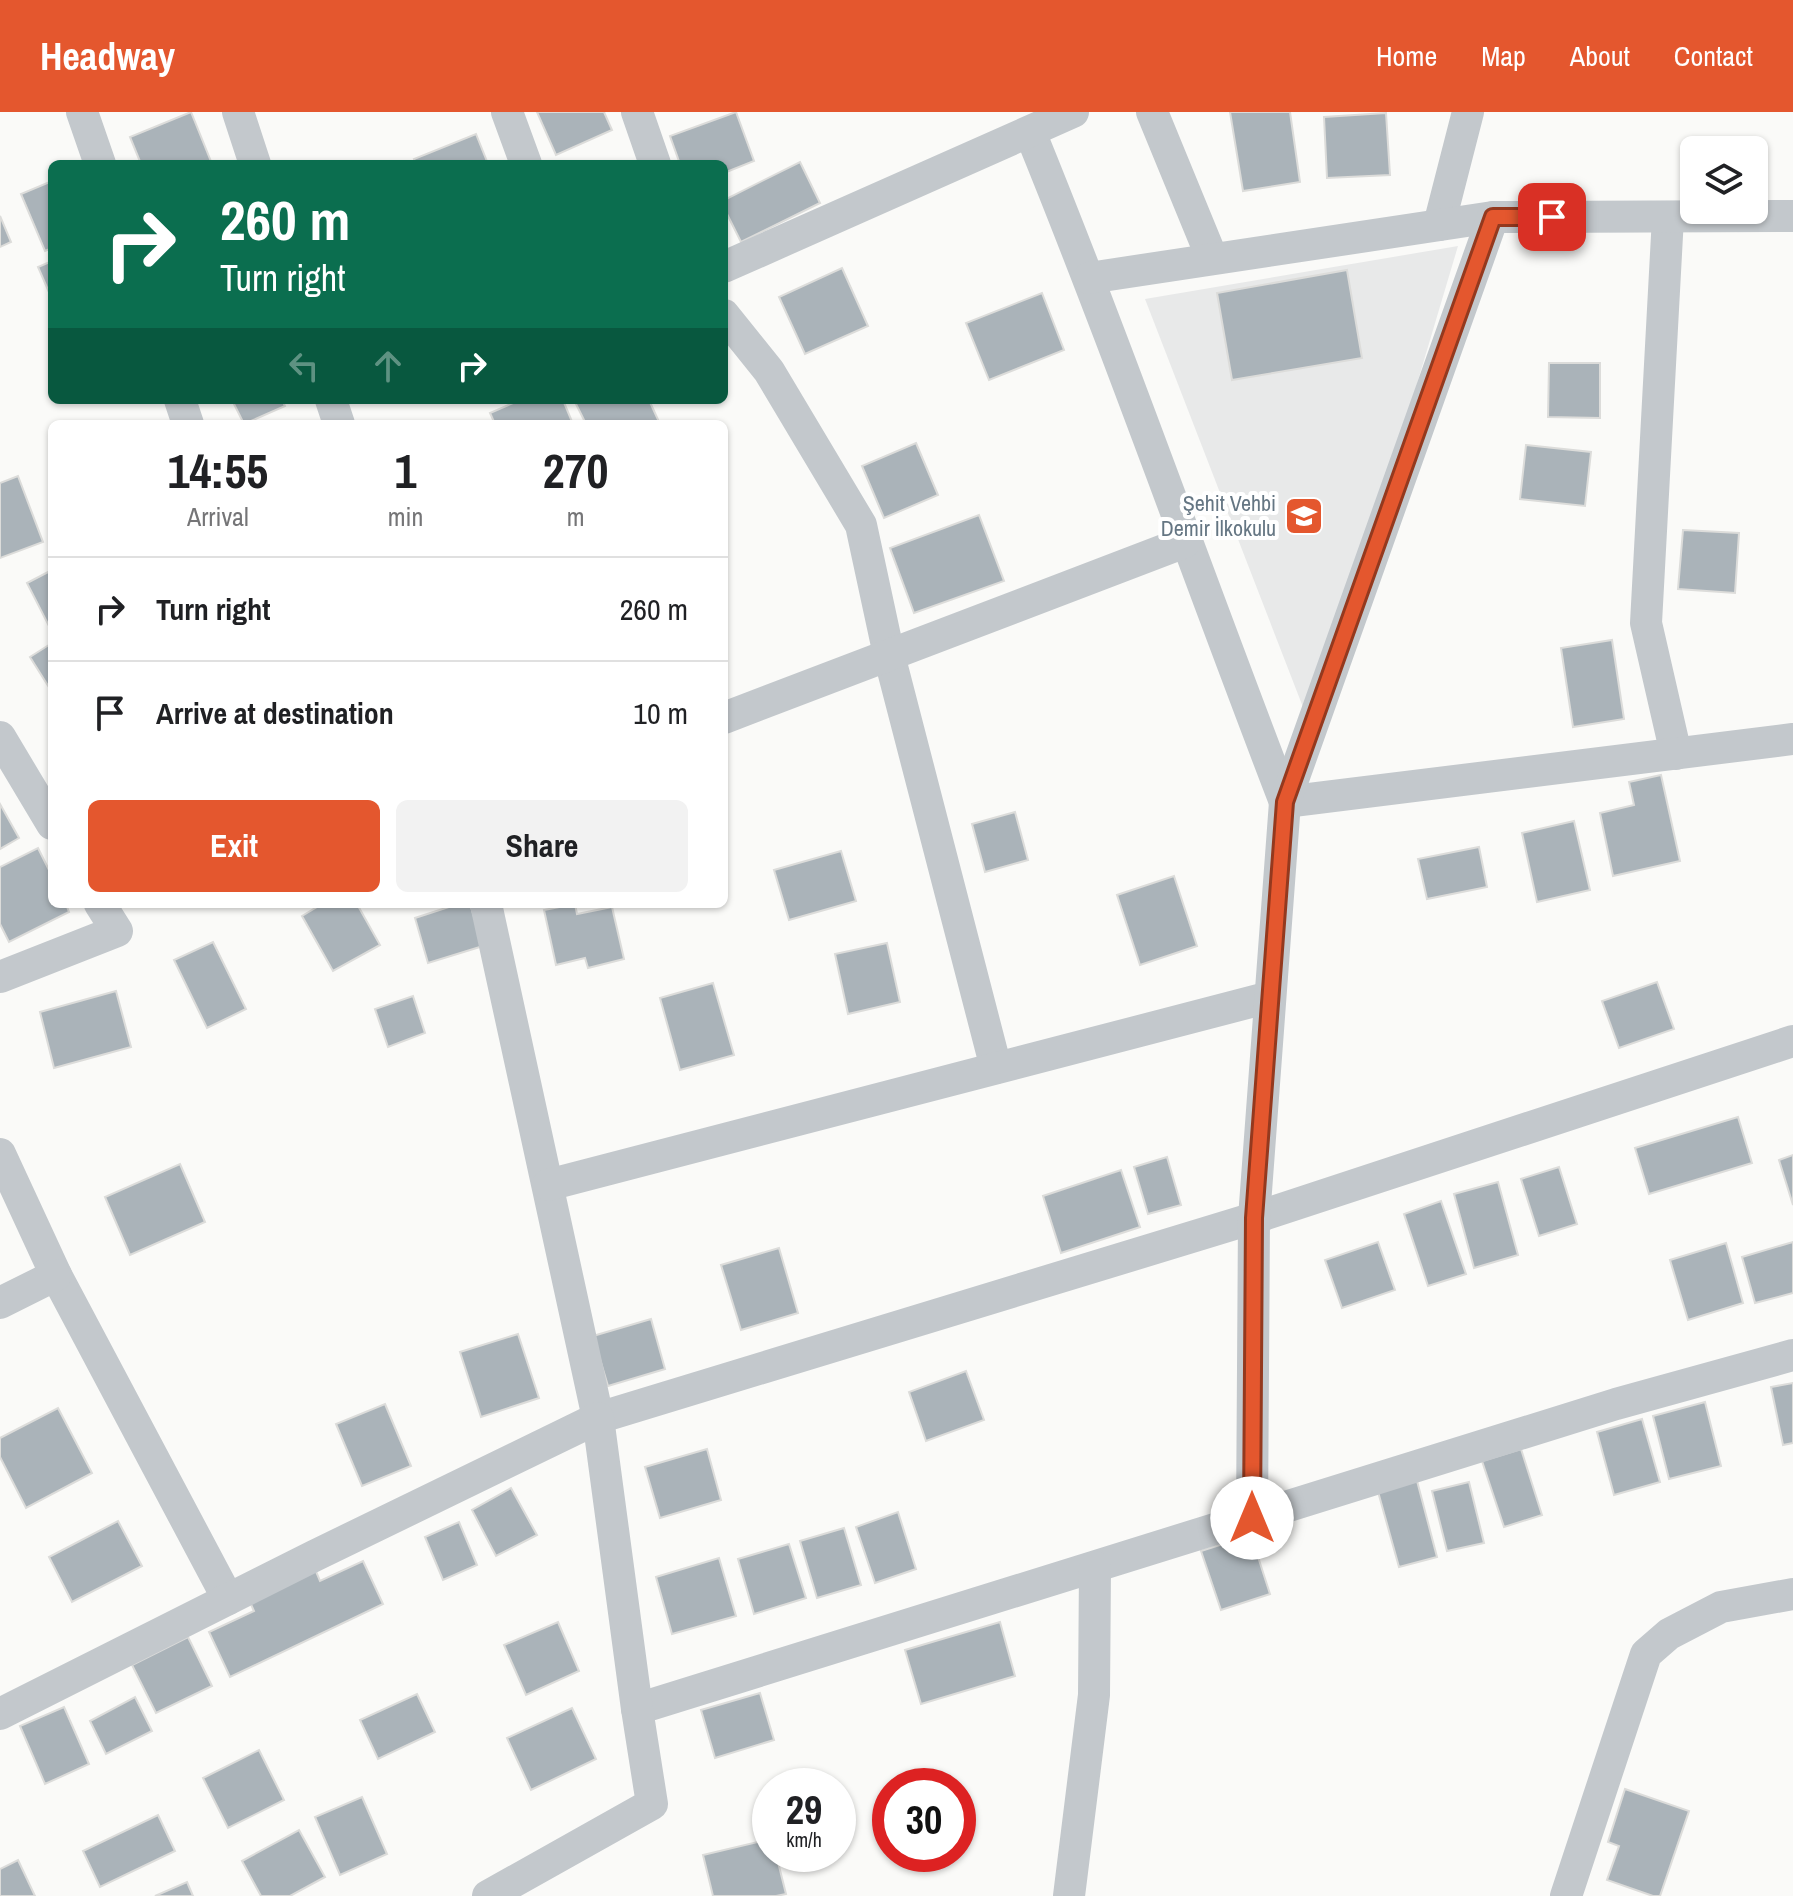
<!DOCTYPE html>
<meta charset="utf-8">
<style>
body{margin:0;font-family:"Archivo Narrow",sans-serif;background:#f2f2f2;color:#202124;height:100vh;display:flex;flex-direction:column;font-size:30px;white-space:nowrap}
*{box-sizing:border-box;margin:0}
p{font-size:26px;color:#757577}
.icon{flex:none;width:44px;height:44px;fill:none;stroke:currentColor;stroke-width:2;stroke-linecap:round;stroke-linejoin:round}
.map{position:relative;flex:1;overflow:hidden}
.drawer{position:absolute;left:48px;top:308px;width:680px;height:488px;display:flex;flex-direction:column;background:#fff;border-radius:12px;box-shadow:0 2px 6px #0004}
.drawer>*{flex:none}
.banner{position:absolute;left:48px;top:48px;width:680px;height:244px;border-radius:12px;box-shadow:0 2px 6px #0004;background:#0b6e4f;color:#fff;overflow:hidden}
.buttons{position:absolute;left:1680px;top:24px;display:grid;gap:16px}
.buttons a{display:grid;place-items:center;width:88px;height:88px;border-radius:12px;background:#fff;box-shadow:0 2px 6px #0004;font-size:40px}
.speed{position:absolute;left:752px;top:1656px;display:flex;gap:16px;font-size:40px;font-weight:700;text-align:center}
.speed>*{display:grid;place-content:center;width:104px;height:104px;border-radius:50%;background:#fff;box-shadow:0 2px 6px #0004;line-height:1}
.speed small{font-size:20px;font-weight:400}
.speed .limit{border:12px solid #d22;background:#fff;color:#111}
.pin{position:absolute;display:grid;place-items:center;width:68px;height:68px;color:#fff;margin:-34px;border-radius:16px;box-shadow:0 4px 12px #0006}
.me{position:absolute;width:88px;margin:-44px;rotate:0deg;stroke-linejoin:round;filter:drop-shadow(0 0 6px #0008)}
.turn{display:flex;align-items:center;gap:28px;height:168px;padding:0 40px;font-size:36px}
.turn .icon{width:104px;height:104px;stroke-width:2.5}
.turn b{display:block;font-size:56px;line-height:68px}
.lanes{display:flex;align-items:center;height:76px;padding:0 40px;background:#0003;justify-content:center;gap:40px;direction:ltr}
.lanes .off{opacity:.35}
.eta{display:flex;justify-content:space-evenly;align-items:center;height:136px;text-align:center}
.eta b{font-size:48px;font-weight:800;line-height:56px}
.action{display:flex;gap:16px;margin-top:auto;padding:16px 40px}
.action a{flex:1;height:92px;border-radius:12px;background:#e4572e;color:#fff;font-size:32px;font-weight:800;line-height:92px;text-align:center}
.action a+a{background:#f2f2f2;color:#202124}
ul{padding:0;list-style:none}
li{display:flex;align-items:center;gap:24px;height:104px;padding:0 40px;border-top:2px solid #e0e0e0}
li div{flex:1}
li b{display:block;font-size:30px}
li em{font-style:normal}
header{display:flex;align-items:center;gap:48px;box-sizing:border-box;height:112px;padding:0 40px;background:#e4572e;color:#fff}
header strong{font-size:38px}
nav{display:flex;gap:44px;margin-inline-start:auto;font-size:28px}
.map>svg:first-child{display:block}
.built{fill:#e8e9e9}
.building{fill:#aab3b9;stroke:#dcdcda;stroke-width:2}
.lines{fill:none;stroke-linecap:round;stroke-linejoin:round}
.street{stroke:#c3c8cc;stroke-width:32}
.route-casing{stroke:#94391e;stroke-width:20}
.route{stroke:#e4572e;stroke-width:14}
.labels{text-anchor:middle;stroke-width:8;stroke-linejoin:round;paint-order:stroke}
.poi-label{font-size:22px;fill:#657683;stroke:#fff;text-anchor:end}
</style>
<header>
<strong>Headway</strong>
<nav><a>Home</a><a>Map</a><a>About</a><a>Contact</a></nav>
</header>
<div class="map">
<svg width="1793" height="1784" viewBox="0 0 1793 1784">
<rect width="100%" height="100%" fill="#fafaf8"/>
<polygon class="built" points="1458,134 1313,621 1145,187"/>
<g class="building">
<polygon points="191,0 212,52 141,52 130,25"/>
<polygon points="537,0 604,0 612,18 556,43"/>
<polygon points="736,0 754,49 724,61 724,52 680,52 670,24"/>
<polygon points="1230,0 1290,0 1300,70 1243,79"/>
<polygon points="1386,1 1390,63 1327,66 1324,5"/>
<polygon points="476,22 488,52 416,52 414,47"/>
<polygon points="800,50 820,91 741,130 724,96 724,88"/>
<polygon points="52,69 52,136 45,139 21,82"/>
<polygon points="0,104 11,130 0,135"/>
<polygon points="52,149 52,187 38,155"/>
<polygon points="842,156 868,214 805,242 779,185"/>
<polygon points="1347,158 1362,246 1232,268 1217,181"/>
<polygon points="1042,181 1064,238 989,268 966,211"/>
<polygon points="1549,251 1600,251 1600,306 1548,305"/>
<polygon points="232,288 282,288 285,294 244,312"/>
<polygon points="520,288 563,288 573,312 495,312 490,301"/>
<polygon points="574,288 649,288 660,312 586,312"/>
<polygon points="916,331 938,383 884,406 862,354"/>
<polygon points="1526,333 1591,340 1585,394 1520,387"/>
<polygon points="18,364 43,430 0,446 0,371"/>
<polygon points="979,403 1004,469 914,501 890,436"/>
<polygon points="1683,418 1739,421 1735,481 1678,477"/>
<polygon points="52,458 52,515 50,516 27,471"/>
<polygon points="1612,528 1624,607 1573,615 1561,536"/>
<polygon points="52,531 52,580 30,545"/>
<polygon points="1661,663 1680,749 1613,764 1600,701 1634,693 1629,670"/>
<polygon points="0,692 19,726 0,737"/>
<polygon points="1015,700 1028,748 985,760 972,712"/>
<polygon points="1574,709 1590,778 1537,790 1522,721"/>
<polygon points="1479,735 1487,775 1427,787 1418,747"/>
<polygon points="38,736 52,764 52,792 66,792 69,800 9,830 0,812 0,755"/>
<polygon points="841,739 856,789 789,808 774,758"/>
<polygon points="1174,764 1197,834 1140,853 1117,783"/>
<polygon points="322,792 357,792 380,833 333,859 302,804"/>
<polygon points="458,792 470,792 483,834 428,851 415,806"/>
<polygon points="575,792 577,802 612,795 624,847 588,856 585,846 556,853 544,798"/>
<polygon points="213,830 246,897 207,916 174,848"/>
<polygon points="887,831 900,890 848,902 835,842"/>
<polygon points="1657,870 1674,917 1619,936 1602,889"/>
<polygon points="713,871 734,943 680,958 660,886"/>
<polygon points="116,879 131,935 54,956 40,900"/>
<polygon points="413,884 425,921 388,935 375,897"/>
<polygon points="1738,1005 1752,1051 1649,1082 1635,1036"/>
<polygon points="1793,1043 1793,1093 1779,1048"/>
<polygon points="1167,1045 1181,1093 1148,1102 1134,1055"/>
<polygon points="180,1052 205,1110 130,1143 105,1085"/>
<polygon points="1559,1055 1577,1112 1539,1124 1521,1067"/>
<polygon points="1121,1058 1140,1115 1061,1141 1043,1084"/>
<polygon points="1498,1070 1518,1143 1474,1156 1454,1082"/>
<polygon points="1441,1089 1466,1162 1428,1174 1404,1102"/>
<polygon points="1378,1130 1395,1178 1342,1196 1325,1148"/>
<polygon points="1793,1130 1793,1181 1755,1191 1742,1145"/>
<polygon points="1726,1131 1743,1191 1688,1208 1670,1148"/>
<polygon points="779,1136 798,1201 741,1218 721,1153"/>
<polygon points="651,1207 665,1257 608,1274 593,1224"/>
<polygon points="518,1222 539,1286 481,1305 460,1240"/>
<polygon points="966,1259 984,1308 926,1329 909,1280"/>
<polygon points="1793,1271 1793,1331 1783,1333 1771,1275"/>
<polygon points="1705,1290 1721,1354 1669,1367 1653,1304"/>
<polygon points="385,1292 411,1354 362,1374 336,1312"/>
<polygon points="58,1296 92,1361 26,1396 0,1345 0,1326"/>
<polygon points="1642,1307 1660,1370 1614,1383 1597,1320"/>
<polygon points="707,1337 721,1388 660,1406 645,1355"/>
<polygon points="1521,1337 1542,1403 1504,1415 1482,1349"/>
<polygon points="1416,1365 1437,1445 1399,1455 1377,1376"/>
<polygon points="1469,1370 1484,1431 1447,1439 1432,1379"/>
<polygon points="511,1376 537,1423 496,1444 472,1398"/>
<polygon points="898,1400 916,1457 875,1471 856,1415"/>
<polygon points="118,1409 142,1454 72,1490 49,1445"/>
<polygon points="459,1410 477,1453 443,1468 425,1425"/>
<polygon points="844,1416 861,1473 817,1486 800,1429"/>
<polygon points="1251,1423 1270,1482 1221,1498 1201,1439"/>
<polygon points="789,1432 806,1486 754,1502 738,1447"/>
<polygon points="719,1446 736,1504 672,1522 656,1465"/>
<polygon points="363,1449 383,1492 230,1565 209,1520 254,1499 249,1488 315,1457 320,1469"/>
<polygon points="558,1510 579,1559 526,1583 504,1533"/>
<polygon points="1000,1510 1015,1564 921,1592 905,1538"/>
<polygon points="188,1525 212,1574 156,1601 132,1553"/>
<polygon points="760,1581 774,1628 715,1646 701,1598"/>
<polygon points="417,1582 435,1620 378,1647 360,1608"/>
<polygon points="135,1585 152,1619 106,1642 90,1609"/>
<polygon points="64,1595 89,1652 45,1672 20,1614"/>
<polygon points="572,1596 596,1647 531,1678 507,1626"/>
<polygon points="259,1638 284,1688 228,1716 203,1666"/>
<polygon points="1625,1677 1689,1699 1660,1784 1653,1784 1607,1768 1619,1734 1608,1730"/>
<polygon points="362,1685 387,1742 340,1763 315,1705"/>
<polygon points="158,1703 175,1739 100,1775 83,1739"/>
<polygon points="299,1718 325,1765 290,1784 261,1784 242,1749"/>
<polygon points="770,1727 770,1742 776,1742 786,1782 776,1784 713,1784 703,1743"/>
<polygon points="18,1748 35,1784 0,1784 0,1757"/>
<polygon points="187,1770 193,1784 155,1784"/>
</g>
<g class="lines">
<g class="street">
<polyline points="82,0 100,52"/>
<polyline points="238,0 255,52"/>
<polyline points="507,0 526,52"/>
<polyline points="637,0 655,52"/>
<polyline points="1152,0 1212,146"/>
<path d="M 1030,20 C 1120,241 1199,467 1285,690"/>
<polyline points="1668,105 1646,511 1676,642"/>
<polyline points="1439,113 1468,0"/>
<polyline points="724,155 1073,0"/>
<polyline points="1089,166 1493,105 1793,104"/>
<polyline points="724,203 769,259 861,413 889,543 996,956"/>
<polyline points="180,288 188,312"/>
<polyline points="331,288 339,312"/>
<polyline points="724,606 1185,430"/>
<polyline points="0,625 52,712"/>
<polyline points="1285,690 1793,627"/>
<polyline points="486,792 598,1306 1254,1106 1793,929"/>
<polyline points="0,865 117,819 100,792"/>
<polyline points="0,1042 56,1163 228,1487"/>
<polyline points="548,1073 1270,885"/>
<polyline points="0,1191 56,1163"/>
<polyline points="1252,1406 1254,1106 1285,690 1493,105"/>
<polyline points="637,1597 1616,1292 1793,1243"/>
<polyline points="0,1602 314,1444 598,1306 637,1597 652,1692 488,1784"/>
<polyline points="1069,1784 1094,1583 1095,1455"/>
<polyline points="1566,1784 1646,1542 1669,1522 1721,1495 1793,1482"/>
</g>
</g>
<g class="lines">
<defs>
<polyline id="route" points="1252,1406 1254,1106 1285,690 1493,105 1552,105"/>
</defs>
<use href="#route" class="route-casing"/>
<use href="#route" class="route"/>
</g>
<defs>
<symbol id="school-square" viewBox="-11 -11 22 22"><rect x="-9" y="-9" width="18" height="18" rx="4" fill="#e4572e" stroke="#fff"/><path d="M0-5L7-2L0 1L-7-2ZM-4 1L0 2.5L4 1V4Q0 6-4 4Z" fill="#fff"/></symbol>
</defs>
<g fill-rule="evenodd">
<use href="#school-square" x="1282" y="382" width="44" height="44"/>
</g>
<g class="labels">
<g class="poi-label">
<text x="1276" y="399">Şehit Vehbi<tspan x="1276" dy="25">Demir İlkokulu</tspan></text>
</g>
</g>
</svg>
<div class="buttons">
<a><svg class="icon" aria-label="layers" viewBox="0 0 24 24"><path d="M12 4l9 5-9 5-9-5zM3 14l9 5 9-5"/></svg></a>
</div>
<div class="speed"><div>29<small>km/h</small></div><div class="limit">30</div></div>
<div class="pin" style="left:1552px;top:105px;background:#d93025"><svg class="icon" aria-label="arrive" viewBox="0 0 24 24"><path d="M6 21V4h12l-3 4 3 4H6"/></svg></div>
<svg class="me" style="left:1252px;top:1406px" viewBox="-20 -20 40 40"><circle r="19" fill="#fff"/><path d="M0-13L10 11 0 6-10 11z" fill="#e4572e"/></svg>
<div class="banner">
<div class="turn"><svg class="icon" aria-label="right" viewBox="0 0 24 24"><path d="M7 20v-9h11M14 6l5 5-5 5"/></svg><div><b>260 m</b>Turn right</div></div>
<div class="lanes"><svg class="icon off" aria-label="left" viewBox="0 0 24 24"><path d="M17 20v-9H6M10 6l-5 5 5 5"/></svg><svg class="icon off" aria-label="ahead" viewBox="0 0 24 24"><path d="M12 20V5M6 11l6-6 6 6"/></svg><svg class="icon" aria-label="right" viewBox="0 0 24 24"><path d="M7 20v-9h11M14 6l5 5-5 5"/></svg></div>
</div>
<section class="drawer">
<div class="eta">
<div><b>14:55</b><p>Arrival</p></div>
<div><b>1</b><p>min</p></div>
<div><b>270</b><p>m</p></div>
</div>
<ul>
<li><svg class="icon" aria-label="right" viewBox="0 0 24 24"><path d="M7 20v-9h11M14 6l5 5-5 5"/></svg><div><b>Turn right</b></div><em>260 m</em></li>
<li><svg class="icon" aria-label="arrive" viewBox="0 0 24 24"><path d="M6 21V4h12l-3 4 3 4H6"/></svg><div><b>Arrive at destination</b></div><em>10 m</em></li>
</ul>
<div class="action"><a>Exit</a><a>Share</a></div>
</section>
</div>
